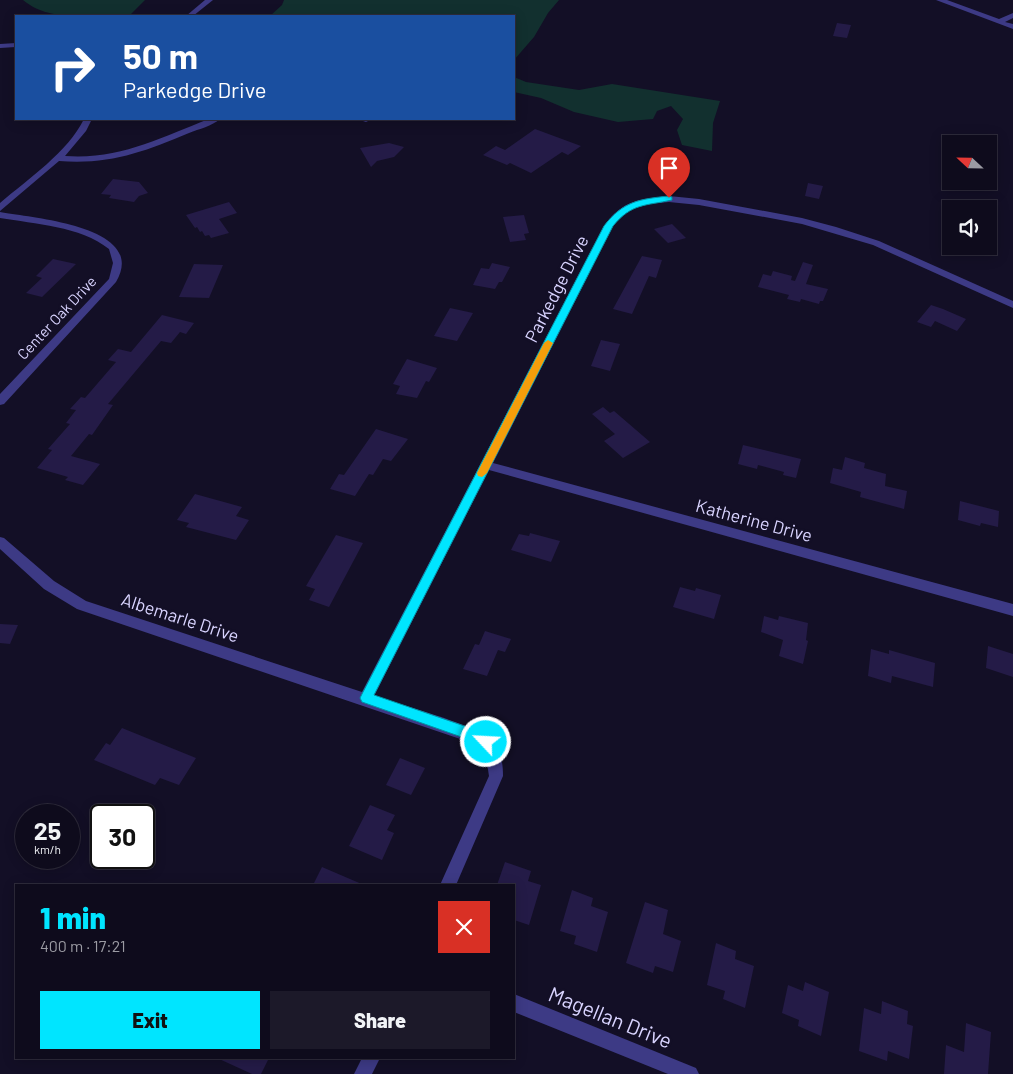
<!DOCTYPE html>
<meta charset="utf-8">
<style>
body{margin:0;font-family:Barlow,sans-serif;background:#1c1929;color:#f1f3f6;height:100vh;display:flex;flex-direction:column;font-size:19px;white-space:nowrap}
*{box-sizing:border-box;margin:0}
p{font-size:16px;color:#9b9ba3}
.icon{flex:none;width:28px;height:28px;fill:none;stroke:currentColor;stroke-width:2;stroke-linecap:round;stroke-linejoin:round}
.map{position:relative;flex:1;overflow:hidden}
.sheet{position:absolute;left:15px;top:884px;width:500px;height:175px;display:flex;flex-direction:column;background:#0e0b1c;border-radius:0px;box-shadow:0 2px 12px #0003,0 0 0 1px #2e2b3b}
.sheet>*{flex:none}
.guide{position:absolute;left:15px;top:15px;width:500px;height:105px;border-radius:0px;box-shadow:0 2px 12px #0003,0 0 0 1px #2e2b3b;background:#1a4fa0;color:#fff;overflow:hidden}
.needle{width:32px;rotate:292deg}
.tools{position:absolute;left:942px;top:135px;display:grid;gap:10px}
.tools a{display:grid;place-items:center;width:55px;height:55px;border-radius:0px;background:#0e0b1c;box-shadow:0 2px 12px #0003,0 0 0 1px #2e2b3b;font-size:25px}
.speed{position:absolute;left:15px;top:804px;display:flex;gap:10px;font-size:25px;font-weight:700;text-align:center}
.speed>*{display:grid;place-content:center;width:65px;height:65px;border-radius:50%;background:#0e0b1c;box-shadow:0 2px 12px #0003,0 0 0 1px #2e2b3b;line-height:1}
.speed small{font-size:12px;font-weight:400}
.speed .limit{border:2px solid #111;border-radius:8px;background:#fff;color:#111}
.pin{position:absolute;display:grid;place-items:center;width:42px;height:42px;color:#fff;margin:-51px -21px;border-radius:50% 50% 50% 0;rotate:-45deg;box-shadow:0 0 5px #0007}
.pin .icon{rotate:45deg}
.me{position:absolute;width:55px;margin:-28px;rotate:295deg;stroke-linejoin:round;filter:drop-shadow(0 0 4px #0008)}
.turn{display:flex;align-items:center;gap:18px;height:105px;padding:0 25px;font-size:22px}
.turn .icon{width:65px;height:65px;stroke-width:2.5}
.turn b{display:block;font-size:35px;line-height:42px}
.round{display:grid;place-items:center;flex:none;width:52px;height:52px;border-radius:0px;background:#1c1929}
.headline{display:flex;align-items:center;justify-content:space-between;height:85px;padding:0 25px}
h1{font-size:30px;font-weight:800;line-height:38px;color:#00e5ff}
.button{display:flex;gap:10px;margin-top:auto;padding:10px 25px}
.button a{flex:1;height:58px;border-radius:0px;background:#00e5ff;color:#111;font-size:20px;font-weight:800;line-height:58px;text-align:center}
.button a+a{background:#1c1929;color:#f1f3f6}
.map>svg:first-child{display:block}
.green{fill:#12302f}
.building{fill:#241b47}
.lines{fill:none;stroke-linecap:round;stroke-linejoin:round}
.minor{fill:#3d3a85;fill-rule:evenodd}
.route{fill:#00e5ff;stroke:#0095a6}
.slow{fill:#f59e0b}
.labels{text-anchor:middle;stroke-width:5;stroke-linejoin:round;paint-order:stroke}
.far-street-label{font-size:15px;fill:#d9d4ff;stroke:#130f26}
.street-label{font-size:18px;fill:#d9d4ff;stroke:#130f26}
.near-street-label{font-size:21px;fill:#d9d4ff;stroke:#130f26}
</style>
<div class="map">
<svg width="1013" height="1074" viewBox="0 0 1013 1074">
<rect width="100%" height="100%" fill="#130f26"/>
<g class="green">
<path d="M 23,0 L 145,0 L 129,16 C 96,16 50,23 23,0 Z"/>
<polygon points="284,0 559,0 548,13 534,37 514,60 514,16 270,16 282,5"/>
<polygon points="514,77 526,82 579,90 612,84 720,101 713,123 712,151 682,145 677,130 683,119 671,106 657,111 653,119 618,122 574,112 541,98 514,92"/>
</g>
<g class="building">
<polygon points="837,23 851,25 847,38 833,36"/>
<polygon points="535,129 581,146 568,155 562,152 531,173 510,163 507,165 483,155 496,146 505,150"/>
<polygon points="389,143 404,147 394,157 377,161 371,167 360,148"/>
<polygon points="113,179 139,182 148,193 139,196 134,202 109,198 111,195 101,194"/>
<polygon points="808,183 823,186 819,199 805,196"/>
<polygon points="229,202 237,213 219,219 229,233 211,238 209,235 205,236 202,231 200,232 197,227 195,228 186,215"/>
<polygon points="524,215 529,233 524,234 526,240 510,242 503,217"/>
<polygon points="672,224 686,238 668,243 654,229"/>
<polygon points="642,256 662,260 656,278 649,276 632,314 613,309"/>
<polygon points="53,259 76,264 42,297 26,293 42,278 36,276"/>
<polygon points="803,262 813,265 806,284 828,289 823,301 820,301 819,304 801,299 800,302 787,299 789,295 758,287 763,274 771,276 773,271 792,276 791,280 795,281"/>
<polygon points="492,263 510,267 502,282 499,282 495,289 473,285 481,268 489,269"/>
<polygon points="194,264 223,265 209,298 179,297"/>
<polygon points="931,305 943,309 966,319 957,331 935,321 931,327 917,322"/>
<polygon points="450,308 473,313 457,341 434,336"/>
<polygon points="162,315 194,323 186,334 180,332 171,343 161,341 108,404 113,405 92,435 89,434 71,456 100,464 83,485 65,480 68,477 37,468 52,450 48,449 70,424 66,423 76,410 70,409 81,397 85,398 116,362 108,360 118,349 131,352"/>
<polygon points="601,340 620,344 610,371 591,366"/>
<polygon points="407,359 437,368 429,382 426,381 417,398 396,394 400,386 393,384"/>
<polygon points="603,407 610,413 614,411 650,442 623,458 604,441 615,434 592,414"/>
<polygon points="376,429 408,439 391,461 383,459 373,475 369,474 355,496 330,489 339,474 344,475"/>
<polygon points="743,445 801,459 796,478 783,475 784,472 758,465 757,469 738,464"/>
<polygon points="845,457 865,463 864,468 886,474 885,486 907,491 904,509 860,497 861,492 830,483 833,468 842,470"/>
<polygon points="195,494 242,507 236,516 249,520 236,540 186,527 189,523 177,520"/>
<polygon points="960,501 999,511 998,527 981,523 980,526 958,520"/>
<polygon points="530,533 560,541 551,562 511,550 519,534 529,536"/>
<polygon points="336,535 363,543 329,607 309,600 315,589 306,586"/>
<polygon points="680,587 695,591 696,588 721,595 714,619 673,607"/>
<polygon points="764,616 778,620 779,616 808,623 806,640 808,641 803,664 779,656 783,640 761,632"/>
<polygon points="0,624 18,625 10,644 0,643"/>
<polygon points="485,631 511,639 505,652 498,650 487,676 463,669 475,644 479,645"/>
<polygon points="988,646 1013,654 1013,677 986,668"/>
<polygon points="871,649 889,654 889,650 935,663 933,687 892,676 891,683 868,676"/>
<polygon points="122,728 196,758 179,785 160,778 155,785 94,760 106,743 110,745"/>
<polygon points="400,758 425,768 411,795 386,785"/>
<polygon points="370,805 395,815 387,830 394,833 382,860 349,846"/>
<polygon points="505,862 531,871 528,881 541,885 529,925 514,920 514,885 497,885"/>
<polygon points="322,867 364,885 313,885"/>
<polygon points="572,890 593,898 591,906 608,912 597,952 574,944 576,936 560,931"/>
<polygon points="645,902 668,910 663,934 681,941 673,972 655,966 653,973 626,963"/>
<polygon points="716,943 736,951 735,959 754,966 745,1008 723,999 725,991 707,985"/>
<polygon points="805,982 829,992 821,1036 798,1026 799,1020 782,1013 788,985 803,991"/>
<polygon points="882,1001 908,1011 907,1024 913,1026 909,1059 888,1051 887,1061 859,1051 864,1008 881,1014"/>
<polygon points="966,1023 991,1032 988,1074 944,1074 946,1045 964,1052"/>
<polygon points="217,1058 269,1058 261,1074 252,1074"/>
</g>
<g class="lines">
<g class="minor">
<polygon points="205,0 213,0 193,16 186,16"/>
<polygon points="936,0 947,0 999,19 1013,13 1013,18 1005,22 1013,24 1013,29"/>
<polygon points="16,43 16,47 0,48 0,44"/>
<path d="M 84,119 L 92,119 L 86,131 L 65,156 C 120,160 159,138 209,119 L 220,119 C 212,126 199,129 189,133 C 144,152 109,165 59,161 L 0,211 L 0,203 C 28,179 68,152 84,119 Z"/>
<polygon points="357,119 369,119 370,120 366,122"/>
<path d="M 669,196 L 699,199 L 802,218 L 836,227 L 879,241 L 1013,301 L 1013,308 L 873,245 L 802,224 L 699,205 L 669,202 L 647,204 L 630,209 L 621,216 L 613,226 L 493,463 L 1013,604 L 1013,616 L 489,470 L 374,696 C 400,705 475,724 491,740 C 501,749 503,763 503,776 L 456,885 L 440,885 L 489,776 L 486,757 L 475,744 L 77,609 L 44,589 L 0,549 L 0,537 L 4,538 L 54,581 L 86,601 L 362,692 L 604,226 C 623,200 639,199 669,196 Z"/>
<path d="M 0,212 C 32,218 149,226 116,282 L 4,404 L 0,405 L 0,394 L 109,279 L 113,263 L 109,249 C 80,226 35,224 0,218 Z"/>
<polygon points="514,994 696,1068 699,1074 668,1074 514,1012"/>
<polygon points="362,1058 380,1058 372,1074 354,1074"/>
</g>
</g>
<path class="route" d="M 669,196 L 672,197 L 672,200 C 645,206 632,203 613,226 L 374,695 L 479,731 L 490,738 L 492,742 L 490,746 L 486,748 L 470,740 L 362,702 L 360,698 L 362,694 L 604,226 C 623,201 640,199 669,196 Z"/>
<polygon class="slow" points="548,340 553,343 487,473 482,477 478,476 477,473 544,343"/>
<g class="labels">
<g class="far-street-label">
<text transform="translate(57 318) rotate(-47)" y="5">Center Oak Drive</text>
</g>
<g class="street-label">
<text transform="translate(557 289) rotate(-63)" y="6">Parkedge Drive</text>
<text transform="translate(754 521) rotate(15)" y="6">Katherine Drive</text>
<text transform="translate(180 618) rotate(18)" y="6">Albemarle Drive</text>
</g>
<g class="near-street-label">
<text transform="translate(610 1018) rotate(22)" y="7">Magellan Drive</text>
</g>
</g>
</svg>
<div class="tools">
<a><svg class="needle" viewBox="-14 -14 28 28"><path d="M0-13l5 13h-10z" fill="#e53935"/><path d="M0 13l5-13h-10z" fill="#9b9ba3"/></svg></a>
<a><svg class="icon" aria-label="sound" viewBox="0 0 24 24"><path d="M4 9h4l5-4v14l-5-4H4zM17 9q2 3 0 6"/></svg></a>
</div>
<div class="speed"><div>25<small>km/h</small></div><div class="limit">30</div></div>
<div class="pin" style="left:669px;top:198px;background:#d93025"><svg class="icon" aria-label="arrive" viewBox="0 0 24 24"><path d="M6 21V4h12l-3 4 3 4H6"/></svg></div>
<svg class="me" style="left:486px;top:742px" viewBox="-20 -20 40 40"><circle r="17" fill="#00e5ff" stroke="#fff" stroke-width="3"/><path d="M0-11L8 9 0 5-8 9z" fill="#fff"/></svg>
<div class="guide">
<div class="turn"><svg class="icon" aria-label="right" viewBox="0 0 24 24"><path d="M7 20v-9h11M14 6l5 5-5 5"/></svg><div><b>50 m</b>Parkedge Drive</div></div>
</div>
<section class="sheet">
<div class="headline"><div><h1>1 min</h1><p>400 m · 17:21</p></div><a class="round" style="background:#d93025;color:#fff"><svg class="icon" aria-label="close" viewBox="0 0 24 24"><path d="M6 6l12 12M18 6L6 18"/></svg></a></div>
<div class="button"><a>Exit</a><a>Share</a></div>
</section>
</div>
